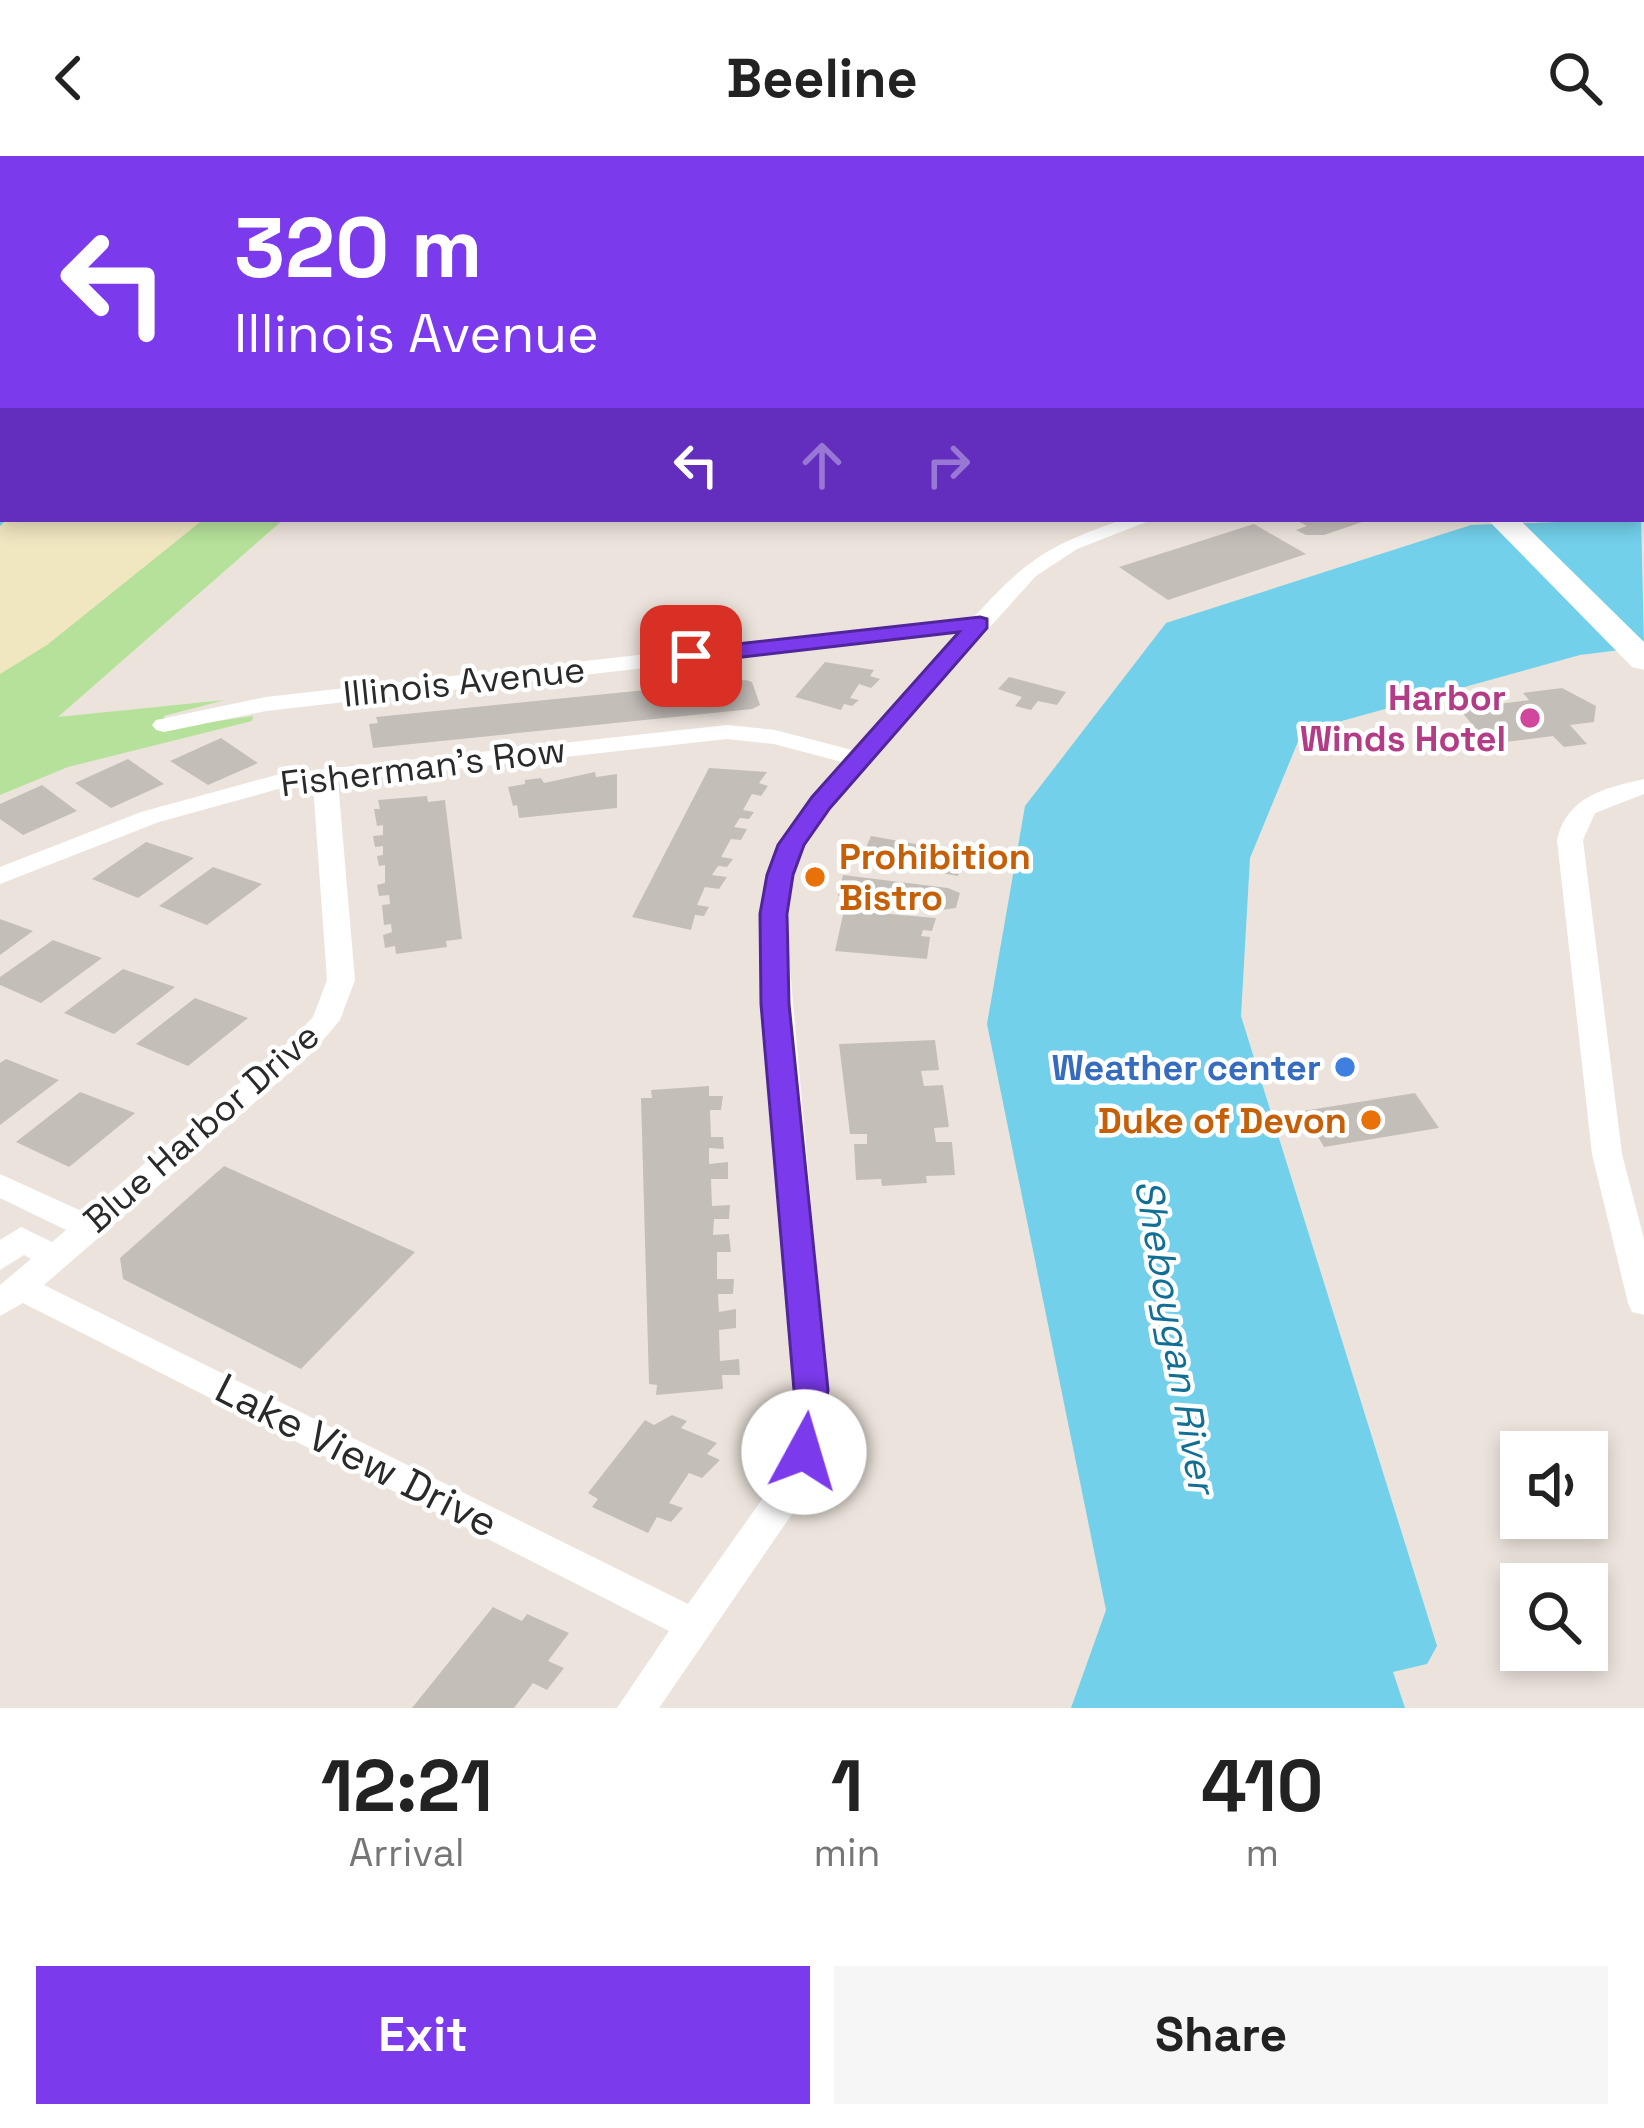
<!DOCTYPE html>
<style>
body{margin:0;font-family:"Space Grotesk",sans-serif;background:#f6f6f6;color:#222;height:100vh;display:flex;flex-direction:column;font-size:45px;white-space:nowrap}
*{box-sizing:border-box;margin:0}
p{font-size:39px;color:#767676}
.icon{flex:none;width:66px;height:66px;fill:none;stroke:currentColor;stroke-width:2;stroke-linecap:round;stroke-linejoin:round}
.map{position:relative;height:1552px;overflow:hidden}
.drawer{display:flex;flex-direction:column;background:#fff;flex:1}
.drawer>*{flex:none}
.hud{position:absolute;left:0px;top:0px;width:1644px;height:366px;box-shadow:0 6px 18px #0003;background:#7c3aed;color:#fff;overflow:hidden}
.controls{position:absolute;left:1500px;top:1275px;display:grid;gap:24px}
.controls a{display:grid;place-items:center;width:108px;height:108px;border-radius:0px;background:#fff;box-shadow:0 6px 18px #0003;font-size:60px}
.pin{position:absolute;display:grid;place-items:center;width:102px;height:102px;color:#fff;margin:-51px;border-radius:24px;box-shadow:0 6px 18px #0006}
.me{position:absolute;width:132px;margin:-66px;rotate:6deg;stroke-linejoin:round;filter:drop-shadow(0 0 9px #0008)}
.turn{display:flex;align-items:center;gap:42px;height:252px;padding:0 36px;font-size:54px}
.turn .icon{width:156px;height:156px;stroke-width:2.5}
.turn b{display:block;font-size:84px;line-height:102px}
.lanes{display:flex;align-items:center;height:114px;padding:0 36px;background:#0003;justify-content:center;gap:60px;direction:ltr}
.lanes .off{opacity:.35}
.eta{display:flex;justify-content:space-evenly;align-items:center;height:204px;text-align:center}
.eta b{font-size:72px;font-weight:600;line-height:84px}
.primary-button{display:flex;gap:24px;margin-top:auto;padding:24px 36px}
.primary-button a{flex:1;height:138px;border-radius:0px;background:#7c3aed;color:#fff;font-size:48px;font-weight:600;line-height:138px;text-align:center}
.primary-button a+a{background:#f6f6f6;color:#222}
header{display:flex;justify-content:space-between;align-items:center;height:156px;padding:0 36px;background:#fff;font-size:54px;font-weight:600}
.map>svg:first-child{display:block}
.green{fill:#b5e19a}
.sand{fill:#f0e6c0}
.water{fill:#72d0eb}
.building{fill:#c4beb9}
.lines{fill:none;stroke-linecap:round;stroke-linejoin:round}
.street{fill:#fff;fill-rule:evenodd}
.secondary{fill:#fff;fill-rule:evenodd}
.route{fill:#7c3aed;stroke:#51269a;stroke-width:3}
.hotel-dot{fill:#d1479c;stroke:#fff;stroke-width:4.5}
.food-dot{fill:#e8710a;stroke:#fff;stroke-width:4.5}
.shop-dot{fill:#3f7fe0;stroke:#fff;stroke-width:4.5}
.labels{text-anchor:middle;stroke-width:9;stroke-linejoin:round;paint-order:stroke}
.street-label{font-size:36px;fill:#2a2a2a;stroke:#fff}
.hotel-label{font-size:36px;font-weight:bold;fill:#b23c85;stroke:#fff;text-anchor:end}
.food-label{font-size:36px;font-weight:bold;fill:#c56008;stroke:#fff;text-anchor:start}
.shop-label{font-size:36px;font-weight:bold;fill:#366cbe;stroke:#fff;text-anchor:end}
.water-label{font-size:39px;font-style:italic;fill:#116f96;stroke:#fff}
.near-street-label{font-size:42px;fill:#2a2a2a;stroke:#fff}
</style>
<header><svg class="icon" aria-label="back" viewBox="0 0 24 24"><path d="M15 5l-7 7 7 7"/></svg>Beeline<svg class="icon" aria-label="search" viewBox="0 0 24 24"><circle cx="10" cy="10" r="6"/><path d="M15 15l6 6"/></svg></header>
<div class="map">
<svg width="1644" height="1552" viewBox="0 0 1644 1552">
<rect width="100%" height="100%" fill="#ece4dc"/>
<polygon class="green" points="7,363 284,363 58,561 225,544 164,560 168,572 253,560 252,565 68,611 0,639 0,370"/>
<polygon class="sand" points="7,363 204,363 47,489 0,518 0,370"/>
<g class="water">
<polygon points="0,0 320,0 3,3 3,363 7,363 0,370"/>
<polygon points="1641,359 1644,491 1580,499 1302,576 1250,702 1241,860 1437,1490 1427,1508 1393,1516 1405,1552 1071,1552 1106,1454 987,868 1025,650 1166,467 1471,369 1641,363"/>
</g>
<g class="building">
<polygon points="1294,363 1368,363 1368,364 1324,379 1306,379 1296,374 1307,370"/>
<polygon points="1254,368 1306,398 1168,444 1119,411"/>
<polygon points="825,506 874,514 870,520 880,523 871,532 859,528 850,542 859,544 852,550 844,548 841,554 795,541"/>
<polygon points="1009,521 1066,536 1057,549 1038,545 1031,554 1015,550 1022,541 998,533"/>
<polygon points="746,524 752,526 760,549 752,553 373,592 369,568 378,567 376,561"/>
<polygon points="1562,532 1596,550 1594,566 1570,569 1587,588 1564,591 1553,580 1489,588 1459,553 1529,544 1523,537"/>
<polygon points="221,582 258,607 208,629 170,605"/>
<polygon points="128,603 164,628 111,652 75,627"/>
<polygon points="709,612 767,616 759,627 768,630 761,640 752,638 743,654 754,656 749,663 740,662 734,671 747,673 741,684 731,683 721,701 733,703 727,711 718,710 712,719 727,721 719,733 705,731 697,749 709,751 704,760 695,759 691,774 632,761"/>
<polygon points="595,616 596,621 617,618 617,652 519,662 517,649 513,650 508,631 525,628 525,624 541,622 544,627"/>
<polygon points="42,629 77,655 23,679 0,663 0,648"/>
<polygon points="427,640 428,646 445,644 462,783 446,785 447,791 396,798 395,790 385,792 383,779 392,776 391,768 384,769 382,749 390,748 389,739 379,740 377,729 385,727 385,709 379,710 377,700 383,699 383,690 375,691 373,680 383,679 383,669 377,670 374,653 380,653 378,644"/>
<polygon points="871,680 966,697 958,720 861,703"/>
<polygon points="146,686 194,702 138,742 92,723"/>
<polygon points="213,711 262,728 207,769 159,750"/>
<polygon points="843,719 948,732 960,737 956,752 941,754 838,740"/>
<polygon points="844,754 936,762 932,775 923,774 921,780 930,781 927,803 835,795"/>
<polygon points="0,763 33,775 0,799"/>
<polygon points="53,784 102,802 41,847 0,829 0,821"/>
<polygon points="123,813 175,831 114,878 64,857"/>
<polygon points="195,842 248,862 188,910 136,888"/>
<polygon points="935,884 939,914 921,915 924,930 943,929 949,971 934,972 936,986 952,986 955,1019 926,1020 927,1027 882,1030 881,1023 856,1024 854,988 867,988 867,978 850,978 839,888"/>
<polygon points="6,903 59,924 0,969 0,907"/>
<polygon points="709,930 709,940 723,940 721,954 710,954 711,981 723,981 724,993 709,992 709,1008 728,1006 728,1023 711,1023 712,1050 730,1049 729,1063 714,1063 713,1079 729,1078 731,1096 717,1096 717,1123 734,1123 733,1138 718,1138 719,1156 736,1153 736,1172 719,1174 720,1205 739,1203 740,1219 722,1219 723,1233 656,1239 657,1229 649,1228 641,942 652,942 651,934"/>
<polygon points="80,936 135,957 69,1011 16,986"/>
<polygon points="1415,937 1439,972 1324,991 1303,955"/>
<polygon points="224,1010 415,1096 301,1213 123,1123 120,1102"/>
<polygon points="672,1259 687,1265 681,1272 717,1287 707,1298 720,1304 702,1322 689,1317 669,1347 683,1352 671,1366 657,1361 648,1377 592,1351 598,1343 588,1337 645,1264 654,1269"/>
<polygon points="493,1451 522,1465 527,1458 569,1477 548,1505 564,1512 547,1534 533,1527 514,1552 412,1552"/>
</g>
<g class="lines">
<g class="street">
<polygon points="812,0 826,0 828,3 814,3"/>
<polygon points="1440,0 1456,0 1458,3 1442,3"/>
<rect x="1641" y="66" width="3" height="10"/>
<polygon points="1641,138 1644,139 1644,150 1641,149"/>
<path d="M 1124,363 L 1154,363 L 1077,393 L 1036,420 L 866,608 L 803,690 L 793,719 L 787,780 L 828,1234 L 822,1296 L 803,1342 L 659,1552 L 617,1552 L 669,1475 L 23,1147 L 0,1160 L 0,1129 L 31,1103 L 24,1099 L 0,1114 L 0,1084 L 21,1071 L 52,1086 L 66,1074 L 0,1042 L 0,1018 L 86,1057 L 293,882 L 313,861 L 327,824 L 313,629 L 282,632 L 159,666 L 0,728 L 0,711 L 141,656 L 280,618 L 727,569 L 775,574 L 852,594 L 961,476 L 266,555 L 164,576 L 156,574 L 152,569 L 156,564 L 266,541 L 974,461 C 1029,401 1048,390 1124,363 ZM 727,583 L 774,588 L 842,606 L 778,689 L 767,719 L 759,780 L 794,1234 L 786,1296 L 775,1325 L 688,1448 L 44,1129 L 313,896 L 340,864 L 355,824 L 338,626 Z"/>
<path d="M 1644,623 L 1644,638 L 1595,657 L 1583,684 L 1622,998 L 1644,1083 L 1644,1159 L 1632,1156 L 1628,1147 L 1592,998 L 1557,684 C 1567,640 1605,632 1644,623 Z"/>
</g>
<g class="secondary">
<polygon points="1122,0 1145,0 1147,3 1124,3"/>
<rect x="1641" y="198" width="3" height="16"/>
<polygon points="1487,363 1519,363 1644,486 1644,514 1632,511"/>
</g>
</g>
<polygon class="route" points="980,461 987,463 987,472 830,652 804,689 793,719 787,758 789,848 828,1234 817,1306 804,1311 792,1306 787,1296 794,1234 761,848 760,758 767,719 778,689 812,641 959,476 691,507 680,500 691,493"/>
<circle class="hotel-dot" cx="1530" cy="562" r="12"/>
<g class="food-dot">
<circle cx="815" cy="721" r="12"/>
<circle cx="1371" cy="964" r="12"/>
</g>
<circle class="shop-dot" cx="1345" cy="911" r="12"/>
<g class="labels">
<g class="street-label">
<text transform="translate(464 525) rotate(-6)" y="13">Illinois Avenue</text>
<text transform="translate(423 610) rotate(-7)" y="13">Fisherman's Row</text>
<text transform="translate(201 971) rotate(-41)" y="13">Blue Harbor Drive</text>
</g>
<g class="hotel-label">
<text x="1506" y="554">Harbor<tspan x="1506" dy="41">Winds Hotel</tspan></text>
</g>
<g class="food-label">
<text x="839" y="713">Prohibition<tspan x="839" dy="41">Bistro</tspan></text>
<text x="1347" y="977" text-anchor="end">Duke of Devon</text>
</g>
<g class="shop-label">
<text x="1321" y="924">Weather center</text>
</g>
<g class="water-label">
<text transform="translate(1176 1180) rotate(80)" y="14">Sheboygan River</text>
</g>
<g class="near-street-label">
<text transform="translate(357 1299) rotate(27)" y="15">Lake View Drive</text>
</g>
</g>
</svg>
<div class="controls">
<a><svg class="icon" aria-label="sound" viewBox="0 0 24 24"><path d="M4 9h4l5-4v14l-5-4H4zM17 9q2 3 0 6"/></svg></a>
<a><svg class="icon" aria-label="search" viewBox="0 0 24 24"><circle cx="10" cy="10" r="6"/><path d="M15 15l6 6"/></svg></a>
</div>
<div class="pin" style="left:691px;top:500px;background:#d93025"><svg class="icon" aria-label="arrive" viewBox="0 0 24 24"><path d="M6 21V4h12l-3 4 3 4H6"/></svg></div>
<svg class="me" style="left:804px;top:1296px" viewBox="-20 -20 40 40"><circle r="19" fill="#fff"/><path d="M0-13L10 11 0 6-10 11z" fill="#7c3aed"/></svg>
<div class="hud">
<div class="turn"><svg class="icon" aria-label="left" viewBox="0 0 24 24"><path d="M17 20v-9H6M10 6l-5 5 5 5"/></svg><div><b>320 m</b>Illinois Avenue</div></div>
<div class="lanes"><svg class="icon" aria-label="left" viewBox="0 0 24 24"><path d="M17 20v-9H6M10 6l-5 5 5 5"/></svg><svg class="icon off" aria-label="ahead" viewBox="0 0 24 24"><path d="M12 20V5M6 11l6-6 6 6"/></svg><svg class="icon off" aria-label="right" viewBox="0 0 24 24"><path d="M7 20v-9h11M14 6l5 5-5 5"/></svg></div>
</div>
</div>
<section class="drawer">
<div class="eta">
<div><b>12:21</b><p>Arrival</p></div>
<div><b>1</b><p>min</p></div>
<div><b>410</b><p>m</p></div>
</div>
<div class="primary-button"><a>Exit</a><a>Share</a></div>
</section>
